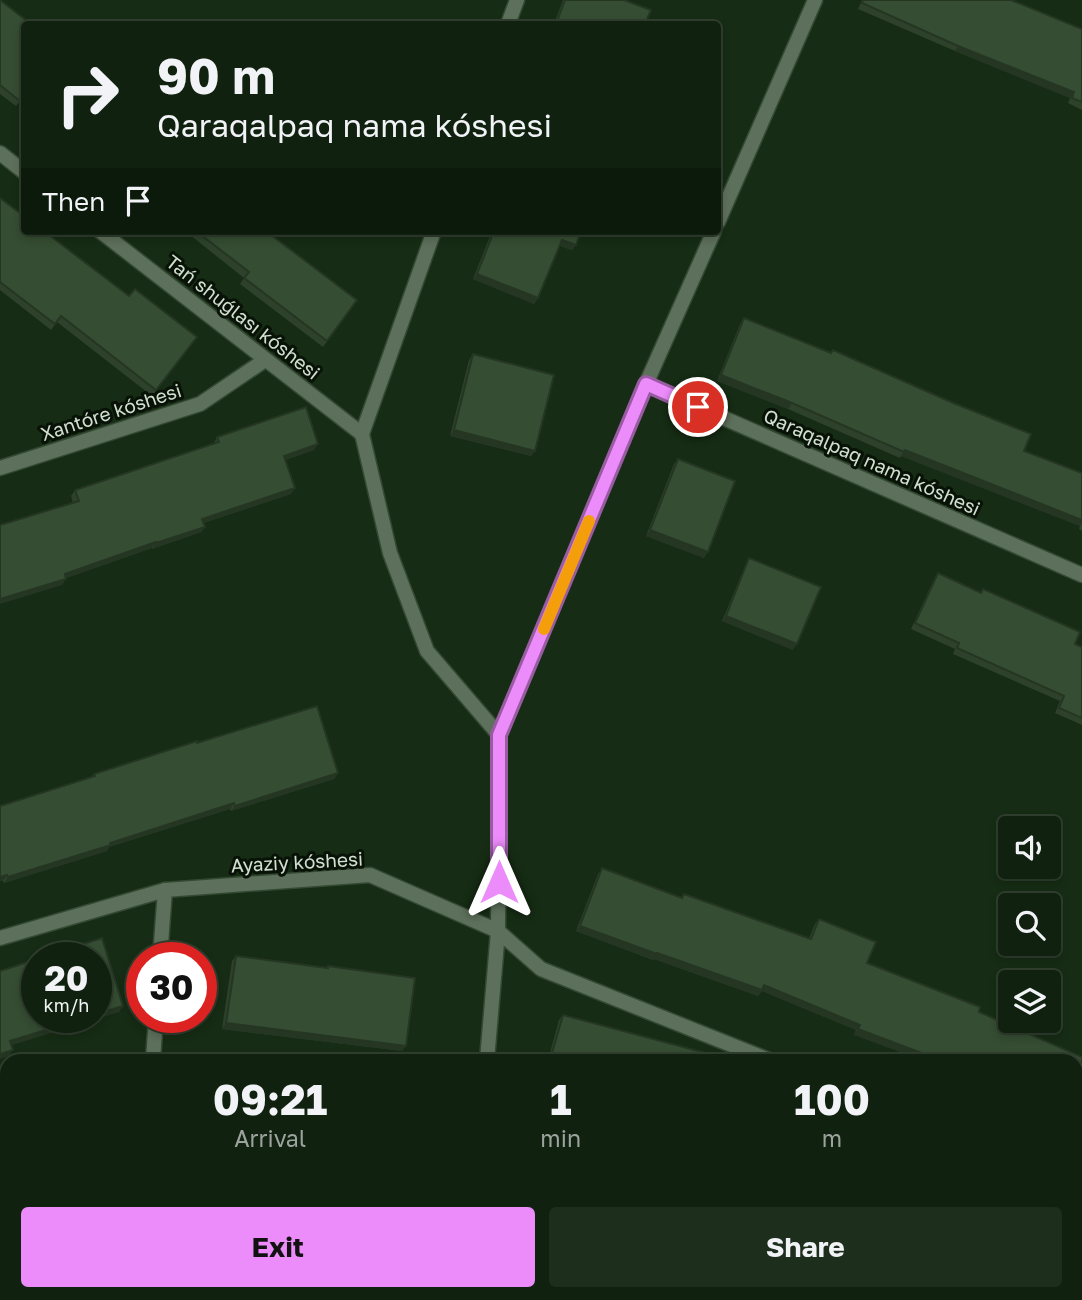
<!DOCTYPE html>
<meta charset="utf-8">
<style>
body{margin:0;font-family:"Golos Text",sans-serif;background:#1e2e1d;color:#f1f3f6;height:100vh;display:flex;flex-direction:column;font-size:26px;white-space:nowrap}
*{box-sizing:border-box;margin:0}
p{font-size:23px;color:#9ca39e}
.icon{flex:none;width:38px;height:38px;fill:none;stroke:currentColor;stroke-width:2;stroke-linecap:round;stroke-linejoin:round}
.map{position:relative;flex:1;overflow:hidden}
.details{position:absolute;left:0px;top:1054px;width:1083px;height:247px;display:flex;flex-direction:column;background:#10210f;border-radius:21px 21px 0 0;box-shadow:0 4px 10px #0003,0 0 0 2px #303e2f}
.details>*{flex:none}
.banner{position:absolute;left:21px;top:21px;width:700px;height:214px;border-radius:7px;box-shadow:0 4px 10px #0003,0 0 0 2px #303e2f;background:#10210f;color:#f1f3f6;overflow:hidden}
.buttons{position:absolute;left:998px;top:816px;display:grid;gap:14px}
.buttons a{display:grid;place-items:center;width:63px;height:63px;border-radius:7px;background:#10210f;box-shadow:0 4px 10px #0003,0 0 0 2px #303e2f;font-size:35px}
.speed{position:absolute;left:21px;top:942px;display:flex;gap:14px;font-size:35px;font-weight:700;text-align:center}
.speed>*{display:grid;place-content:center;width:91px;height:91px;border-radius:50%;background:#10210f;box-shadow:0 4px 10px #0003,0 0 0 2px #303e2f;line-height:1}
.speed small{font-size:18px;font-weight:400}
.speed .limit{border:10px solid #d22;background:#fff;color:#111}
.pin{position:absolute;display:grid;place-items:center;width:60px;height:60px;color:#fff;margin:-30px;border:4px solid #fff;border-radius:50%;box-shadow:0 2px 7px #0007}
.me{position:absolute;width:77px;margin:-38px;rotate:0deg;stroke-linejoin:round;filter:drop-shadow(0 0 5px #0008)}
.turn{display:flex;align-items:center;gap:24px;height:147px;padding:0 21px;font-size:32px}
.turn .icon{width:91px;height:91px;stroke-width:2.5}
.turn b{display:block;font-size:49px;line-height:60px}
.then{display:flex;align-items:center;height:66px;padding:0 21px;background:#0003;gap:14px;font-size:26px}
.eta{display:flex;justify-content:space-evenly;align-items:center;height:119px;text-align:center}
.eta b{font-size:42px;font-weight:700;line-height:49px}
.primary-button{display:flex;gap:14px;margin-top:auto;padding:14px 21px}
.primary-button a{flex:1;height:80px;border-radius:7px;background:#ec8cfa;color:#111;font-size:28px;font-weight:700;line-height:80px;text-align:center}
.primary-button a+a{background:#1e2e1d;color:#f1f3f6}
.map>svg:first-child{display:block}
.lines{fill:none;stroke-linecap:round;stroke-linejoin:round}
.street-casing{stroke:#344932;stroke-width:17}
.street{stroke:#5d705b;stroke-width:14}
.wall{fill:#2e422b}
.shaded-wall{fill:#253623}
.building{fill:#354d32;stroke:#253623;stroke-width:2}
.route-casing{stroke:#995ba2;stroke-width:18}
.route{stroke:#ec8cfa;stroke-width:12}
.slow{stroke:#f59e0b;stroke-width:12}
.labels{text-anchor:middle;stroke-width:6;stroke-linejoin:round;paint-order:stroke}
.street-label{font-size:19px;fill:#d2e0d0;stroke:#081207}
</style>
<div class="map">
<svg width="1082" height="1300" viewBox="0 0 1082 1300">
<rect width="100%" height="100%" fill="#162c14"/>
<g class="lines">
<defs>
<g id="street">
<polyline points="508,24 517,0"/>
<polyline points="0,153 24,172"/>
<polyline points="718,222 815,0"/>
<polyline points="100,231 362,434"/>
<polyline points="646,384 1082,575"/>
<polyline points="362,434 390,553 427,651 499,735"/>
<polyline points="362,434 434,231"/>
<polyline points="0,468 200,404 265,360"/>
<polyline points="0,938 165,890 370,875 498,931 541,969 769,1060"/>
<polyline points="160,957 165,890"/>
<polyline points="153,1060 156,1017"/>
<polyline points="487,1060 498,931 499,735 646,384 714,231"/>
<polyline points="1076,1184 1082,1186"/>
<polyline points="137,1300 137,1293"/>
<polyline points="476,1300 476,1293"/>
</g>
</defs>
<use href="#street" class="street-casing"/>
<use href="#street" class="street"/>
</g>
<g class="wall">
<polygon points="0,0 24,96 16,106 0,94"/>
<polygon points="563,0 624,0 645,24 554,24"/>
<polygon points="862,0 1011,0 1082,29 1082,110 1068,103 1070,98 955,51 858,9"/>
<polygon points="0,198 129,296 197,337 152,396 57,322 51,330 0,290"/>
<polygon points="185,231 266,231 357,300 323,347 240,284 244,278"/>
<polygon points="492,231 581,231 576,245 572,250 560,246 538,298 534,304 473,279"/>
<polygon points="744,318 831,353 833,350 1024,451 1082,473 1082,531 1079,529 1080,526 901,456 900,458 788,409 717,381 740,324"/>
<polygon points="473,354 535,451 531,456 450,436 469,360"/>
<polygon points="217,437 314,450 285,460 291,494 203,523 205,527 201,532 152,549 152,548 66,578 62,585 73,503 71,496 75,490 214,443"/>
<polygon points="678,459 704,558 646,536 674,464"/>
<polygon points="749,558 793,650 722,621 746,564"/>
<polygon points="938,573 980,593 983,589 1082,647 1082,725 1055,713 1060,701 953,654 955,649 911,629 934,579"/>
<polygon points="197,743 338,773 334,779 231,811 230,809 109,847 107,851 4,883 3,881 0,881 0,806 91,777 94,774"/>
<polygon points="602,868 681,898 684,894 809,938 815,924 819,919 867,963 979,1012 1076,1060 854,1035 856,1030 762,991 758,996 654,959 653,960 576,931 598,874"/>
<polygon points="236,956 326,968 328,966 406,1046 402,1051 222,1029 232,961"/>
<polygon points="563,1015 732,1060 548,1060 559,1020"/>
<polygon points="7,1207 7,1293 74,1294 70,1300 2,1297"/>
<polygon points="187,1293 259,1293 258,1300 187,1300"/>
<rect x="416" y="1293" width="44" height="7"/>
</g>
<g class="shaded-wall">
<polygon points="958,46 1074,92 1070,98 955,51"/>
<polygon points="562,240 576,245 572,250 558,245"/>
<polygon points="477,274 538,298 534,304 473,279"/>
<polygon points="721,375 792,403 788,409 717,381"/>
<polygon points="454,430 535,451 531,456 450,436"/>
<polygon points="318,444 314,450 280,462 284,456"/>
<polygon points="905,450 1082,520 1082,523 1080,526 901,456"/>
<polygon points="295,488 291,494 198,525 202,519"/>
<polygon points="205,527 201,532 152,549 156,543"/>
<polygon points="650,530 708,552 704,558 646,536"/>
<polygon points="156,542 152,548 61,580 65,574"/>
<polygon points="66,579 62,585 0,604 0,599"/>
<polygon points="726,616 797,644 793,650 722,621"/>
<polygon points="338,773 334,779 231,811 235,806"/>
<polygon points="234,803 230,809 109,847 107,851 4,883 8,877 110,843"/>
<polygon points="7,875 3,881 0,881 0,877"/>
<polygon points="580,926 657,953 764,985 860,1025 856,1030 762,991 758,996 654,959 653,960 576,931"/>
<polygon points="123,1006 119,1012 6,1047 10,1041 89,1017 96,1017 96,1014"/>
<polygon points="226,1023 406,1046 402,1051 222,1029"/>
<polygon points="858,1029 940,1060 921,1060 854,1035"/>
<polygon points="13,1050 9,1056 0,1059 0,1054"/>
<polygon points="1076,1131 1082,1133 1082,1140 1076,1138"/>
<polygon points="1076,1270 1082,1272 1082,1279 1076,1277"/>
<polygon points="6,1291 7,1293 74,1294 70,1300 2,1297"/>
</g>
<g class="building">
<polygon points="0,0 31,24 24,24 24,95 20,101 0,85"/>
<polygon points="565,0 624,0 651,10 645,24 556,24"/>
<polygon points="863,0 1011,0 1082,29 1082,102 1072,98 1074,92 958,46 862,3"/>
<polygon points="0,198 24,216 24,231 44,231 129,296 135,289 197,337 156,390 61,316 55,324 0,282"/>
<polygon points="196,231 266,231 357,300 327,341 244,278 249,272"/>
<polygon points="494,231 581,231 576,245 562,240 538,298 477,274"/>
<polygon points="744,318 831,353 833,350 951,402 1031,434 1024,451 1082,473 1082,520 905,450 904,452 792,403 721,375"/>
<polygon points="473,354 554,375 535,451 454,430"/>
<polygon points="306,407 318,444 284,456 295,488 202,519 205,527 156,543 156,542 65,574 66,579 0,599 0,525 79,501 75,490 219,442 217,437"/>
<polygon points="678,459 735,481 708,552 650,530"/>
<polygon points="749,558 821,587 797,644 726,616"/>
<polygon points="938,573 981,593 983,589 1080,632 1075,644 1082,647 1082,718 1059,708 1064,696 957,648 959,643 915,623"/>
<polygon points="317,706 338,773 235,806 234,803 110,843 111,845 8,877 7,875 0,877 0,806 95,776 94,774 197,741 197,743"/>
<polygon points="602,868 682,898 684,894 811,939 819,919 876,942 867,963 980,1007 979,1012 1082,1057 1082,1133 1076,1131 1076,1060 940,1060 858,1029 860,1025 764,985 762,990 657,953 657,954 580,926"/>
<polygon points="102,938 123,1006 96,1014 96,957 42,957"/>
<polygon points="236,956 328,968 328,966 415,978 406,1046 226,1023"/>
<polygon points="37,959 37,1017 89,1017 10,1041 13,1050 0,1054 0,971"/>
<polygon points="563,1015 732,1060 550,1060"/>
<polygon points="1076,1204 1082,1206 1082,1272 1076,1270"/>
<polygon points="191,1293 259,1293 258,1300 190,1300"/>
<rect x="420" y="1293" width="40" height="7"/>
</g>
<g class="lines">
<defs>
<polyline id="route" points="499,882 499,735 646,384 698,407"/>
</defs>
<use href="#route" class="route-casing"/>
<use href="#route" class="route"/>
<polyline class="slow" points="544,629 589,521"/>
</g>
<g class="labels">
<g class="street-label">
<text transform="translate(243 317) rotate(38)" y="7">Tań shuǵlası kóshesi</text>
<text transform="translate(111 412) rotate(-18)" y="7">Xantóre kóshesi</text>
<text transform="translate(872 462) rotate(24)" y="7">Qaraqalpaq nama kóshesi</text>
<text transform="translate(297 862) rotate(-3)" y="7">Ayaziy kóshesi</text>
</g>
</g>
</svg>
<div class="buttons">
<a><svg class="icon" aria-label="sound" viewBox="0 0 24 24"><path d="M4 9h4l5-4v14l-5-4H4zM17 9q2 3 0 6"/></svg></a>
<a><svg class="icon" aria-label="search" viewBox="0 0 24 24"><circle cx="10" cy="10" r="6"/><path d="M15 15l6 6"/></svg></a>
<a><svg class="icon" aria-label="layers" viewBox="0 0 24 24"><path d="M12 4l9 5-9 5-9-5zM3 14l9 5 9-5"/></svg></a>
</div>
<div class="speed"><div>20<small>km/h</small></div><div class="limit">30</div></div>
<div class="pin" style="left:698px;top:407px;background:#d93025"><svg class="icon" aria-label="arrive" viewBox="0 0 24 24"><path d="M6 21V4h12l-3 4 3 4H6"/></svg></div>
<svg class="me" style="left:499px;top:882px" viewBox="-20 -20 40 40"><path d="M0-17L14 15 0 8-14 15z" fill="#ec8cfa" stroke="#fff" stroke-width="4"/></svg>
<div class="banner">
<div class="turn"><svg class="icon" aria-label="right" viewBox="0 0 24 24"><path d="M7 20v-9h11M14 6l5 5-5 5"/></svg><div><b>90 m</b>Qaraqalpaq nama kóshesi</div></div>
<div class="then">Then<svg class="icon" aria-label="arrive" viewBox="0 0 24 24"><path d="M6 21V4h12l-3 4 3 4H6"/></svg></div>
</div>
<section class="details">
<div class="eta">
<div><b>09:21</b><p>Arrival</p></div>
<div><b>1</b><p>min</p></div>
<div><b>100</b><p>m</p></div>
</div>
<div class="primary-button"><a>Exit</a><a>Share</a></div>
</section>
</div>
